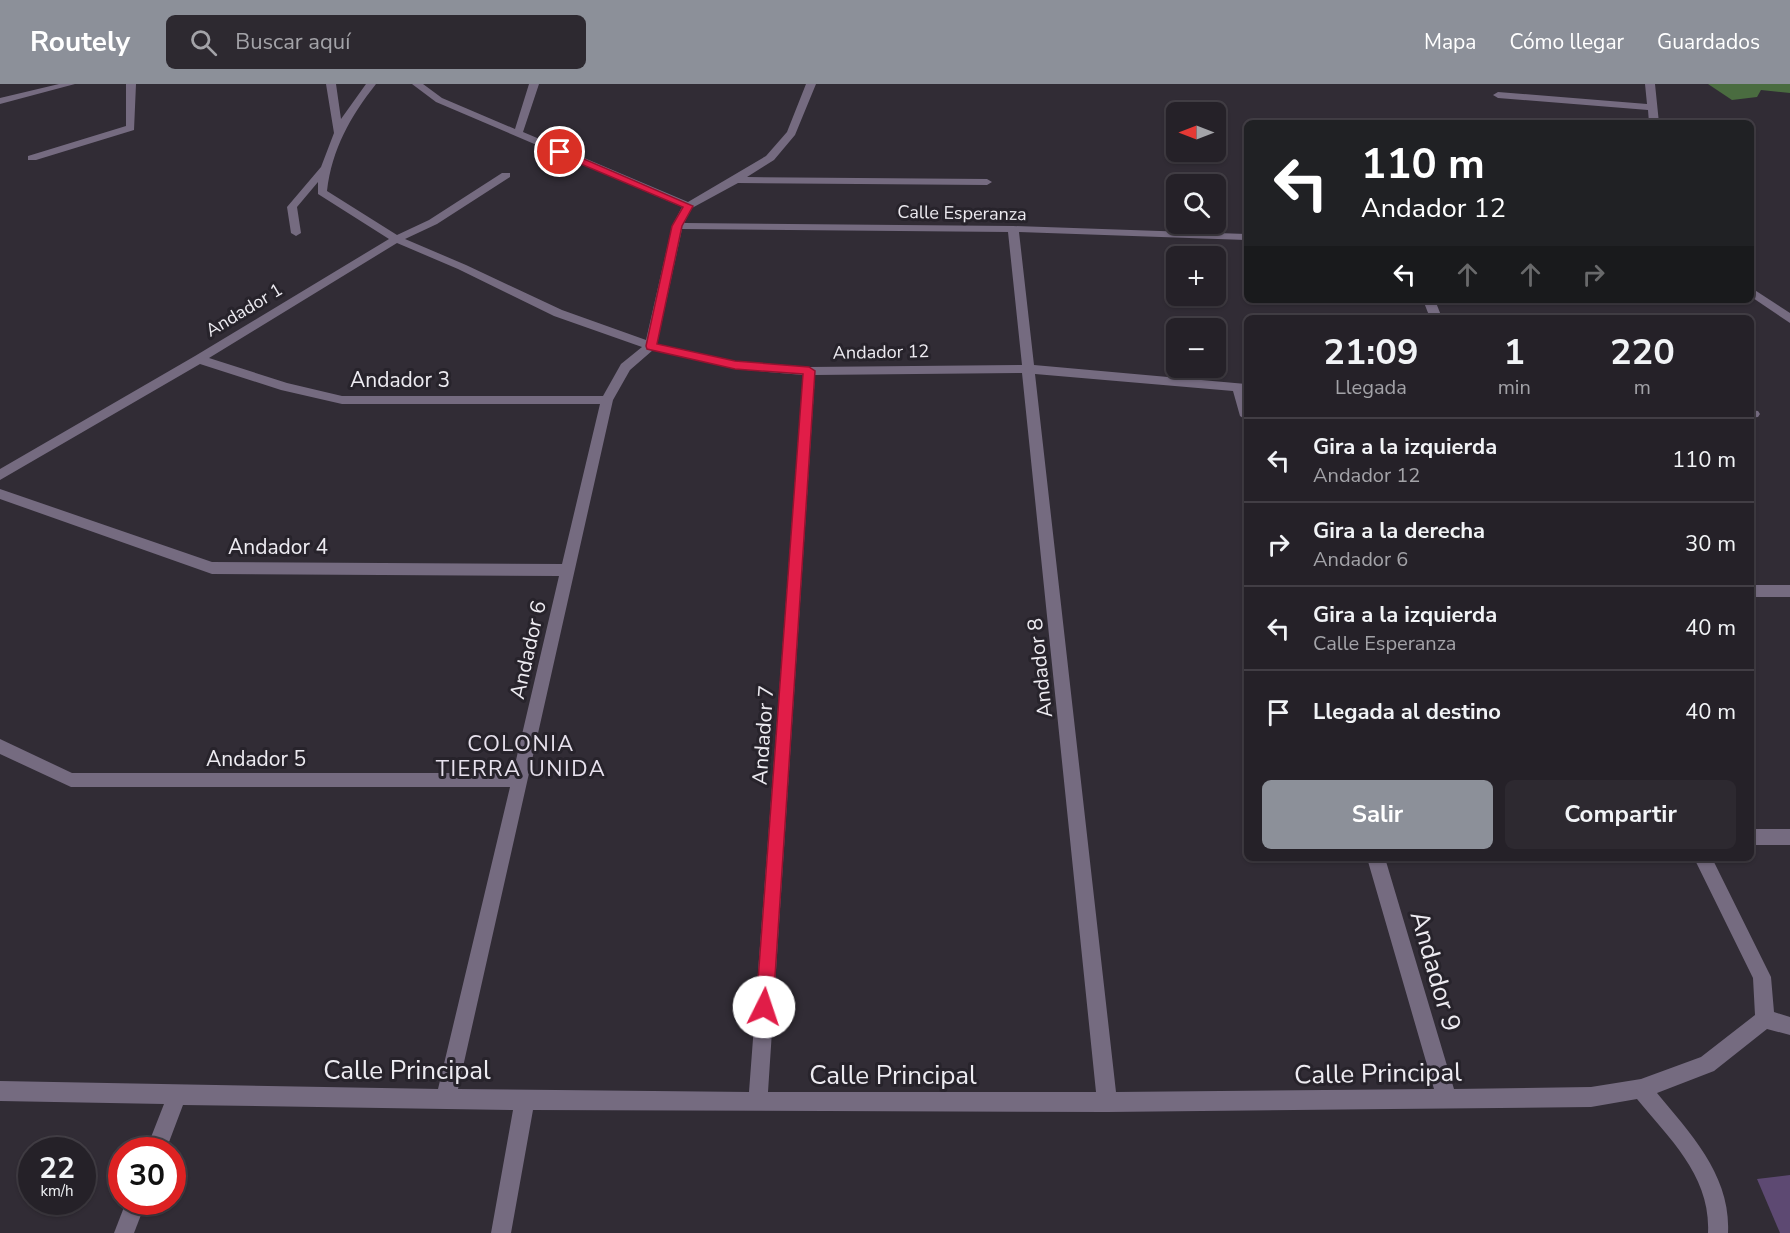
<!DOCTYPE html>
<html lang="es">
<meta charset="utf-8">
<style>
body{margin:0;font-family:"Nunito Sans",sans-serif;background:#2d2930;color:#f1f3f6;height:100vh;display:flex;flex-direction:column;font-size:22px;white-space:nowrap}
*{box-sizing:border-box;margin:0}
p{font-size:20px;color:#a3a3a8}
.icon{flex:none;width:33px;height:33px;fill:none;stroke:currentColor;stroke-width:2;stroke-linecap:round;stroke-linejoin:round}
.map{position:relative;flex:1;overflow:hidden}
.details{position:absolute;left:1244px;top:231px;width:510px;height:546px;display:flex;flex-direction:column;background:#252128;border-radius:9px;box-shadow:0 2px 4px #0004,0 0 0 2px #423e45}
.details>*{flex:none}
.guide{position:absolute;left:1244px;top:36px;width:510px;height:183px;border-radius:9px;box-shadow:0 2px 4px #0004,0 0 0 2px #423e45;background:#202124;color:#fff;overflow:hidden}
.needle{width:39px;rotate:270deg}
.controls{position:absolute;left:1166px;top:18px;display:grid;gap:12px}
.controls a{display:grid;place-items:center;width:60px;height:60px;border-radius:9px;background:#252128;box-shadow:0 2px 4px #0004,0 0 0 2px #423e45;font-size:30px}
.speed{position:absolute;left:18px;top:1053px;display:flex;gap:12px;font-size:30px;font-weight:700;text-align:center}
.speed>*{display:grid;place-content:center;width:78px;height:78px;border-radius:50%;background:#252128;box-shadow:0 2px 4px #0004,0 0 0 2px #423e45;line-height:1}
.speed small{font-size:15px;font-weight:400}
.speed .limit{border:9px solid #d22;background:#fff;color:#111}
.pin{position:absolute;display:grid;place-items:center;width:51px;height:51px;color:#fff;margin:-26px;border:3px solid #fff;border-radius:50%;box-shadow:0 2px 6px #0007}
.me{position:absolute;width:66px;margin:-33px;rotate:4deg;stroke-linejoin:round;filter:drop-shadow(0 0 4px #0008)}
.turn{display:flex;align-items:center;gap:21px;height:126px;padding:0 18px;font-size:27px}
.turn .icon{width:78px;height:78px;stroke-width:2.5}
.turn b{display:block;font-size:42px;line-height:51px}
.lanes{display:flex;align-items:center;height:57px;padding:0 18px;background:#0003;justify-content:center;gap:30px;direction:ltr}
.lanes .off{opacity:.35}
.eta{display:flex;justify-content:space-evenly;align-items:center;height:102px;text-align:center}
.eta b{font-size:36px;font-weight:700;line-height:42px}
.primary-button{display:flex;gap:12px;margin-top:auto;padding:12px 18px}
.primary-button a{flex:1;height:69px;border-radius:9px;background:#8c9099;color:#fff;font-size:24px;font-weight:700;line-height:69px;text-align:center}
.primary-button a+a{background:#2d2930;color:#f1f3f6}
ul{padding:0;list-style:none}
li{display:flex;align-items:center;gap:18px;height:84px;padding:0 18px;border-top:2px solid #423e45}
li div{flex:1}
li b{display:block;font-size:22px}
li em{font-style:normal}
header{display:flex;align-items:center;gap:36px;box-sizing:border-box;height:84px;padding:0 30px;background:#8c9099;color:#fff}
header strong{font-size:28px}
nav{display:flex;gap:33px;margin-inline-start:auto;font-size:21px}
.search{width:420px;height:54px;background:#2d2930;display:flex;align-items:center;gap:15px;box-sizing:border-box;padding:0 21px;border-radius:9px;color:#a3a3a8;font-size:22px}
.map>svg:first-child{display:block}
.forest{fill:#4a6c40}
.lines{fill:none;stroke-linecap:round;stroke-linejoin:round}
.minor{fill:#756b80;fill-rule:evenodd}
.wall{fill:#5d4972}
.route{fill:#e11d48;stroke:#92132f;stroke-width:1.5}
.labels{text-anchor:middle;stroke-width:6;stroke-linejoin:round;paint-order:stroke}
.far-street-label{font-size:18px;fill:#edebf1;stroke:#27232b}
.street-label{font-size:21px;fill:#edebf1;stroke:#27232b}
.neighbourhood-label{font-size:22px;letter-spacing:1.5px;fill:#e7e1ed;stroke:#27232b}
.near-street-label{font-size:26px;fill:#edebf1;stroke:#27232b}
</style>
<header>
<strong>Routely</strong>
<div class="search"><svg class="icon" aria-label="search" viewBox="0 0 24 24"><circle cx="10" cy="10" r="6"/><path d="M15 15l6 6"/></svg>Buscar aquí</div>
<nav><a>Mapa</a><a>Cómo llegar</a><a>Guardados</a></nav>
</header>
<div class="map">
<svg width="1790" height="1149" viewBox="0 0 1790 1149">
<rect width="100%" height="100%" fill="#312c35"/>
<polygon class="forest" points="1708,0 1790,0 1790,9 1761,6 1757,13 1732,16"/>
<g class="lines">
<g class="minor">
<polygon points="59,0 75,0 0,20 0,14"/>
<polygon points="126,0 136,0 134,46 36,76 28,76 28,72 126,42"/>
<path d="M 326,0 L 336,0 L 341,35 L 366,0 L 376,0 C 350,33 332,65 327,107 L 397,151 L 429,136 L 502,89 L 510,89 L 510,93 L 437,140 L 405,155 L 466,181 L 562,226 L 646,256 L 672,142 L 682,123 L 436,18 L 412,0 L 423,0 L 442,14 L 515,45 L 529,0 L 539,0 L 523,48 L 688,118 L 766,72 L 787,48 L 806,0 L 816,0 L 795,51 L 774,76 L 747,93 L 987,95 L 992,98 L 987,101 L 738,99 L 692,124 L 684,139 L 1013,142 L 1246,150 L 1246,156 L 1019,148 L 1034,281 L 1246,300 L 1246,336 L 1240,332 L 1233,307 L 1035,290 L 1116,1008 L 1434,1005 L 1367,774 L 1385,774 L 1454,1005 L 1591,1003 L 1641,995 L 1701,973 L 1755,931 L 1753,894 L 1694,774 L 1712,774 L 1771,893 L 1774,928 L 1790,933 L 1790,951 L 1767,945 L 1714,987 L 1657,1009 C 1691,1050 1731,1092 1728,1149 L 1708,1149 C 1711,1093 1670,1055 1637,1015 L 1591,1023 L 1392,1025 L 1107,1028 L 533,1026 L 511,1149 L 491,1149 L 513,1026 L 183,1021 L 166,1066 L 146,1066 L 164,1020 L 0,1017 L 0,997 L 438,1005 L 510,703 L 71,703 L 0,670 L 0,655 L 72,689 L 513,689 L 559,492 L 212,490 L 0,415 L 0,405 L 212,478 L 562,480 L 600,320 L 342,320 L 281,306 L 200,280 L 0,396 L 0,385 L 195,272 L 389,155 L 318,110 L 318,98 L 297,123 L 301,149 L 296,152 L 291,149 L 287,123 L 321,83 L 334,49 ZM 682,145 L 1008,148 L 1022,281 L 809,283 L 735,277 L 657,260 ZM 397,159 L 458,185 L 554,232 L 642,263 L 621,280 L 603,312 L 342,312 L 287,299 L 209,274 ZM 653,266 L 735,285 L 803,291 L 749,1008 L 458,1005 L 613,316 L 630,286 ZM 1022,289 L 1096,1008 L 768,1008 L 815,291 Z"/>
<polygon points="1645,0 1655,0 1659,39 1649,39 1648,26 1498,14 1493,11 1498,8 1647,20"/>
<polygon points="1750,203 1790,229 1790,239 1750,212"/>
<polygon points="1423,216 1435,216 1442,234 1430,234"/>
<polygon points="1750,326 1758,327 1760,330 1758,333 1750,334"/>
<rect x="1750" y="501" width="40" height="12"/>
<rect x="1750" y="745" width="40" height="16"/>
<polygon points="126,1118 146,1118 134,1149 114,1149"/>
</g>
</g>
<polygon class="wall" points="1790,1091 1790,1149 1780,1149 1757,1095"/>
<polygon class="route" points="557,66 563,66 693,122 682,142 657,260 735,277 809,283 815,287 773,923 770,929 764,932 758,929 756,923 803,290 735,285 647,265 646,262 672,142 683,123 557,70"/>
<g class="labels">
<g class="far-street-label">
<text transform="translate(962 129) rotate(1)" y="6">Calle Esperanza</text>
<text transform="translate(244 226) rotate(-31)" y="6">Andador 1</text>
<text transform="translate(881 268) rotate(-1)" y="6">Andador 12</text>
</g>
<g class="street-label">
<text x="400" y="303">Andador 3</text>
<text x="278" y="470">Andador 4</text>
<text transform="translate(528 566) rotate(-77)" y="7">Andador 6</text>
<text transform="translate(1040 584) rotate(-96)" y="7">Andador 8</text>
<text transform="translate(763 651) rotate(-86)" y="7">Andador 7</text>
<text x="256" y="682">Andador 5</text>
</g>
<g class="neighbourhood-label">
<text x="521" y="667">COLONIA<tspan x="521" dy="25">TIERRA UNIDA</tspan></text>
</g>
<g class="near-street-label">
<text transform="translate(1436 887) rotate(74)" y="9">Andador 9</text>
<text x="407" y="995">Calle Principal</text>
<text transform="translate(1378 989) rotate(-1)" y="9">Calle Principal</text>
<text x="893" y="1000">Calle Principal</text>
</g>
</g>
</svg>
<div class="controls">
<a><svg class="needle" viewBox="-14 -14 28 28"><path d="M0-13l5 13h-10z" fill="#e53935"/><path d="M0 13l5-13h-10z" fill="#a3a3a8"/></svg></a>
<a><svg class="icon" aria-label="search" viewBox="0 0 24 24"><circle cx="10" cy="10" r="6"/><path d="M15 15l6 6"/></svg></a>
<a>+</a>
<a>−</a>
</div>
<div class="speed"><div>22<small>km/h</small></div><div class="limit">30</div></div>
<div class="pin" style="left:560px;top:68px;background:#d93025"><svg class="icon" aria-label="arrive" viewBox="0 0 24 24"><path d="M6 21V4h12l-3 4 3 4H6"/></svg></div>
<svg class="me" style="left:764px;top:923px" viewBox="-20 -20 40 40"><circle r="19" fill="#fff"/><path d="M0-13L10 11 0 6-10 11z" fill="#e11d48"/></svg>
<div class="guide">
<div class="turn"><svg class="icon" aria-label="left" viewBox="0 0 24 24"><path d="M17 20v-9H6M10 6l-5 5 5 5"/></svg><div><b>110 m</b>Andador 12</div></div>
<div class="lanes"><svg class="icon" aria-label="left" viewBox="0 0 24 24"><path d="M17 20v-9H6M10 6l-5 5 5 5"/></svg><svg class="icon off" aria-label="ahead" viewBox="0 0 24 24"><path d="M12 20V5M6 11l6-6 6 6"/></svg><svg class="icon off" aria-label="ahead" viewBox="0 0 24 24"><path d="M12 20V5M6 11l6-6 6 6"/></svg><svg class="icon off" aria-label="right" viewBox="0 0 24 24"><path d="M7 20v-9h11M14 6l5 5-5 5"/></svg></div>
</div>
<section class="details">
<div class="eta">
<div><b>21:09</b><p>Llegada</p></div>
<div><b>1</b><p>min</p></div>
<div><b>220</b><p>m</p></div>
</div>
<ul>
<li><svg class="icon" aria-label="left" viewBox="0 0 24 24"><path d="M17 20v-9H6M10 6l-5 5 5 5"/></svg><div><b>Gira a la izquierda</b><p>Andador 12</p></div><em>110 m</em></li>
<li><svg class="icon" aria-label="right" viewBox="0 0 24 24"><path d="M7 20v-9h11M14 6l5 5-5 5"/></svg><div><b>Gira a la derecha</b><p>Andador 6</p></div><em>30 m</em></li>
<li><svg class="icon" aria-label="left" viewBox="0 0 24 24"><path d="M17 20v-9H6M10 6l-5 5 5 5"/></svg><div><b>Gira a la izquierda</b><p>Calle Esperanza</p></div><em>40 m</em></li>
<li><svg class="icon" aria-label="arrive" viewBox="0 0 24 24"><path d="M6 21V4h12l-3 4 3 4H6"/></svg><div><b>Llegada al destino</b></div><em>40 m</em></li>
</ul>
<div class="primary-button"><a>Salir</a><a>Compartir</a></div>
</section>
</div>
